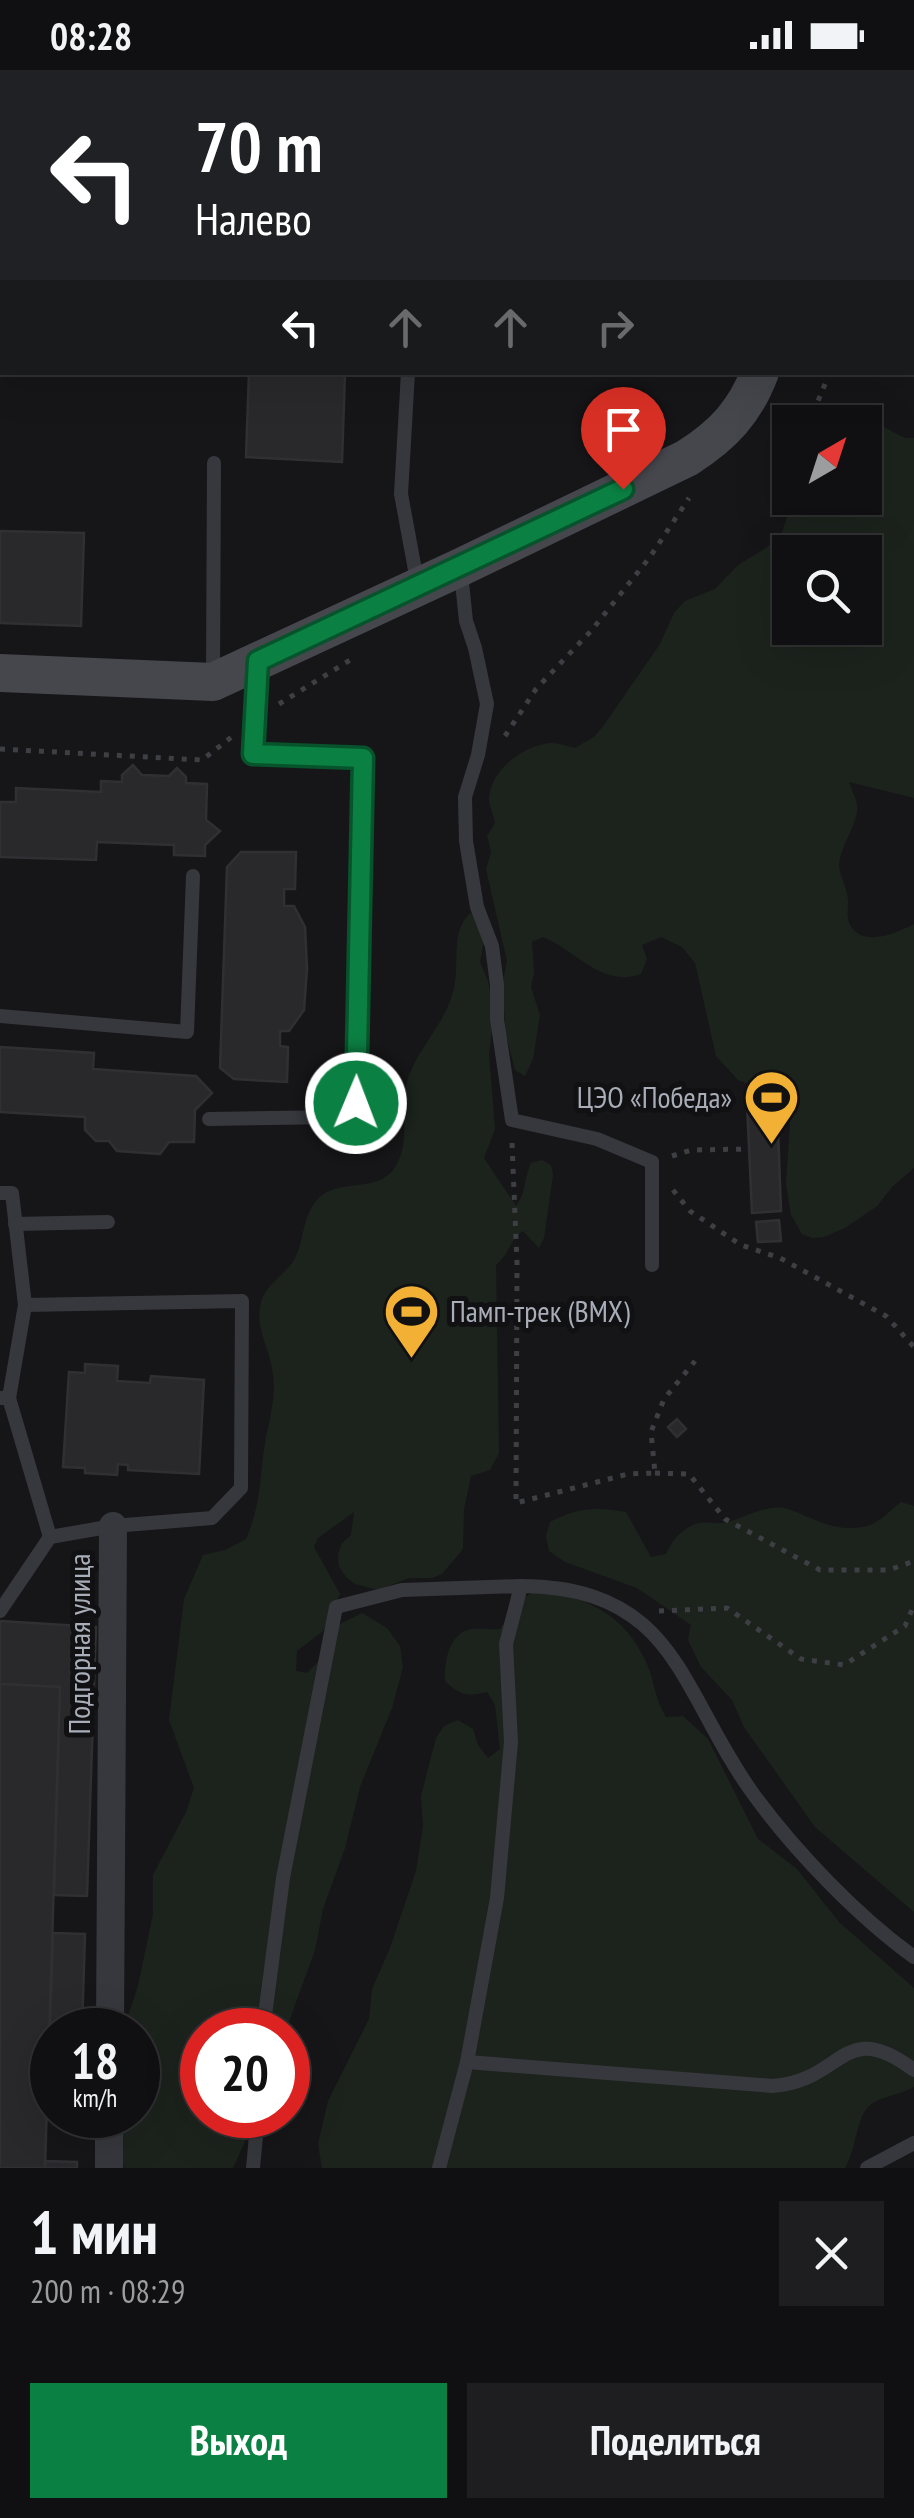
<!DOCTYPE html>
<html lang="ru">
<meta charset="utf-8">
<style>
body{margin:0;font-family:"PT Sans Narrow",sans-serif;background:#1e1e20;color:#f1f3f6;height:100vh;display:flex;flex-direction:column;font-size:38px;white-space:nowrap}
*{box-sizing:border-box;margin:0}
p{font-size:32px;color:#9c9d9f}
.icon{flex:none;width:55px;height:55px;fill:none;stroke:currentColor;stroke-width:2;stroke-linecap:round;stroke-linejoin:round}
.map{position:relative;height:2098px;overflow:hidden}
.sheet{display:flex;flex-direction:column;background:#101012;flex:1}
.sheet>*{flex:none}
.banner{position:absolute;left:0px;top:0px;width:915px;height:305px;box-shadow:0 10px 40px #0002,0 0 0 2px #303032;background:#202124;color:#fff;overflow:hidden}
.needle{width:65px;rotate:39deg}
.fabs{position:absolute;left:772px;top:335px;display:grid;gap:20px}
.fabs a{display:grid;place-items:center;width:110px;height:110px;border-radius:0px;background:#101012;box-shadow:0 10px 40px #0002,0 0 0 2px #303032;font-size:50px}
.speed{position:absolute;left:30px;top:1938px;display:flex;gap:20px;font-size:50px;font-weight:700;text-align:center}
.speed>*{display:grid;place-content:center;width:130px;height:130px;border-radius:50%;background:#101012;box-shadow:0 10px 40px #0002,0 0 0 2px #303032;line-height:1}
.speed small{font-size:25px;font-weight:400}
.speed .limit{border:15px solid #d22;background:#fff;color:#111}
.pin{position:absolute;display:grid;place-items:center;width:85px;height:85px;color:#fff;margin:-102px -42px;border-radius:50% 50% 50% 0;rotate:-45deg;box-shadow:0 0 10px #0007}
.pin .icon{rotate:45deg}
.me{position:absolute;width:110px;margin:-55px;rotate:1deg;stroke-linejoin:round;filter:drop-shadow(0 0 8px #0008)}
.turn{display:flex;align-items:center;gap:35px;height:210px;padding:0 30px;font-size:45px}
.turn .icon{width:130px;height:130px;stroke-width:2.5}
.turn b{display:block;font-size:70px;line-height:85px}
.lanes{display:flex;align-items:center;height:95px;padding:0 30px;background:#0003;justify-content:center;gap:50px;direction:ltr}
.lanes .off{opacity:.35}
.round{display:grid;place-items:center;flex:none;width:105px;height:105px;border-radius:0px;background:#1e1e20}
.overview{display:flex;align-items:center;justify-content:space-between;height:170px;padding:0 30px}
h1{font-size:60px;font-weight:600;line-height:75px}
.primary-button{display:flex;gap:20px;margin-top:auto;padding:20px 30px}
.primary-button a{flex:1;height:115px;border-radius:0px;background:#0b8043;color:#fff;font-size:40px;font-weight:600;line-height:115px;text-align:center}
.primary-button a+a{background:#1e1e20;color:#f1f3f6}
.status{display:flex;justify-content:space-between;align-items:center;height:70px;padding:0 50px;background:#101012;direction:ltr}
.status svg{height:28px;fill:currentColor}
.map>svg:first-child{display:block}
.green{fill:#1c231d;fill-rule:evenodd}
.building{fill:#29292c;stroke:#303034;stroke-width:2.5}
.lines{fill:none;stroke-linecap:round;stroke-linejoin:round}
.path{stroke:#3d3f44;stroke-width:5;stroke-dasharray:5 8;stroke-linecap:butt}
.lane{stroke:#37383d;stroke-width:14}
.street{stroke:#37383d;stroke-width:28}
.secondary{stroke:#45474d;stroke-width:38}
.route-casing{stroke:#07532c;stroke-width:25}
.route{stroke:#0b8043;stroke-width:18}
.labels{text-anchor:middle;stroke-width:10;stroke-linejoin:round;paint-order:stroke}
.poi-label{font-size:30px;fill:#a8adb8;stroke:#111113;text-anchor:end}
.street-label{font-size:30px;fill:#a8adb8;stroke:#111113}
</style>
<div class="status"><b>08:28</b><svg viewBox="0 0 49 12"><path d="M0 12V9h3v3zM5 12V6h3v6zM10 12V3h3v9zM15 12V0h3v12zM26 1h20v11H26zM47 4h2v5h-2z"/></svg></div>
<div class="map">
<svg width="914" height="2098" viewBox="0 0 914 2098">
<rect width="100%" height="100%" fill="#161618"/>
<g class="green">
<path d="M 878,354 L 905,368 L 914,368 L 914,728 L 849,712 C 852,722 859,732 857,742 C 854,760 841,775 839,794 C 839,805 845,813 847,824 C 850,834 845,845 850,855 C 863,878 897,863 914,854 L 914,1098 L 892,1117 L 877,1136 L 845,1158 L 824,1167 L 812,1168 L 802,1164 L 791,1145 L 786,1114 L 790,1054 L 785,1034 L 777,1026 L 738,1010 L 716,986 L 695,893 L 682,877 L 661,867 L 642,875 L 647,889 L 641,904 C 602,918 577,881 543,867 L 532,872 L 534,902 L 531,917 L 540,945 L 533,989 L 525,1006 L 515,1000 L 506,965 L 502,915 L 507,891 L 486,799 L 491,782 L 487,766 L 495,753 C 494,746 489,736 489,729 C 490,700 524,675 551,673 C 559,673 567,676 575,678 L 594,667 L 604,655 L 660,574 L 674,543 L 685,531 L 715,519 L 738,495 L 766,478 L 782,463 L 793,428 L 865,428 L 865,357 ZM 790,482 L 865,482 L 865,558 L 790,558 Z"/>
<path d="M 470,843 L 476,845 L 484,871 L 480,892 L 488,911 L 494,942 L 489,984 L 495,1059 L 484,1088 L 516,1136 C 526,1123 524,1108 531,1093 L 542,1090 L 551,1095 L 553,1105 L 544,1168 L 539,1178 L 523,1161 C 510,1169 509,1185 496,1195 L 499,1383 L 490,1400 L 471,1406 L 464,1439 L 463,1479 L 442,1504 L 432,1508 L 409,1508 L 378,1520 L 355,1514 L 346,1507 L 339,1497 L 338,1485 L 342,1473 L 351,1465 L 354,1442 L 318,1468 L 314,1477 L 340,1524 L 323,1561 L 297,1581 L 296,1601 L 307,1603 L 323,1587 L 338,1555 L 362,1543 L 387,1558 L 400,1576 L 403,1597 L 392,1638 L 360,1717 L 345,1778 L 323,1839 L 315,1880 L 286,1960 L 202,1960 L 202,2045 L 257,2045 L 233,2098 L 124,2098 L 115,2045 L 138,2045 L 138,1960 L 123,1960 L 138,1916 L 153,1844 L 153,1805 L 186,1742 L 194,1718 L 169,1650 L 184,1529 L 203,1485 L 225,1480 L 246,1469 C 262,1432 259,1410 265,1373 C 269,1349 276,1330 273,1305 C 271,1279 254,1260 261,1232 C 266,1214 285,1205 294,1190 C 305,1170 302,1144 319,1128 C 343,1106 382,1126 398,1092 C 409,1070 401,1040 406,1016 C 414,981 444,957 453,922 C 461,895 449,864 470,843 Z"/>
<path d="M 901,1432 L 914,1436 L 914,1842 L 815,1757 L 744,1657 L 732,1630 L 701,1597 L 688,1570 L 691,1555 L 637,1518 L 565,1492 L 549,1481 L 546,1466 L 550,1452 C 578,1437 596,1437 626,1442 L 651,1487 L 666,1484 C 672,1471 678,1463 691,1456 C 702,1450 710,1454 721,1453 C 739,1452 766,1432 788,1439 C 814,1448 833,1462 863,1457 C 879,1454 888,1442 901,1432 Z"/>
<path d="M 541,1515 C 590,1533 624,1542 647,1594 C 655,1613 655,1630 666,1647 L 683,1646 L 708,1669 L 758,1769 L 797,1799 L 839,1852 L 914,1918 L 914,2017 C 900,2025 879,2026 868,2037 C 857,2047 856,2080 845,2098 L 322,2098 L 318,2074 L 328,2031 L 369,1949 L 372,1919 L 390,1878 L 416,1801 L 423,1756 L 421,1726 L 436,1668 L 444,1656 L 458,1650 L 473,1659 L 478,1675 L 488,1688 L 500,1679 L 495,1635 L 487,1622 C 468,1627 459,1625 445,1611 C 444,1594 448,1567 467,1560 C 475,1557 491,1560 500,1559 L 517,1534 Z"/>
</g>
<g class="building">
<rect x="127" y="0" width="67" height="2"/>
<polygon points="334,0 402,0 334,2"/>
<polygon points="624,0 703,0 624,2"/>
<polygon points="249,302 345,304 342,392 246,387"/>
<polygon points="0,461 84,463 81,556 0,553"/>
<polygon points="133,695 142,705 169,706 177,698 186,707 186,713 207,714 206,750 220,761 205,775 205,786 174,785 174,775 97,772 96,790 0,787 0,732 16,732 16,718 101,722 101,711 122,712 122,705"/>
<polygon points="241,782 296,782 295,819 284,819 284,836 294,836 305,857 307,899 304,940 289,961 280,961 280,976 288,977 287,1012 234,1009 220,998 227,797"/>
<polygon points="0,977 94,983 93,999 196,1006 212,1023 195,1040 194,1072 169,1072 160,1084 117,1081 109,1071 96,1071 85,1060 85,1047 0,1042"/>
<polygon points="777,1031 781,1141 752,1143 747,1033"/>
<polygon points="779,1150 781,1171 758,1172 756,1152"/>
<polygon points="85,1294 118,1296 117,1311 150,1313 151,1306 204,1310 199,1404 128,1400 128,1395 118,1394 117,1405 85,1403 85,1398 63,1397 69,1302 85,1303"/>
<polygon points="677,1349 686,1359 677,1367 668,1357"/>
<polygon points="0,1551 96,1557 87,1826 54,1825 60,1617 0,1614"/>
<polygon points="0,1614 60,1617 45,2098 0,2098"/>
<polygon points="53,1863 85,1864 82,1960 52,1960 52,2045 47,2044"/>
<polygon points="45,2091 77,2092 77,2098 45,2098"/>
</g>
<g class="lines">
<g class="path">
<polyline points="891,2 891,0"/>
<polyline points="912,124 914,123"/>
<polyline points="830,302 811,348 821,349 832,345"/>
<polyline points="785,335 811,348"/>
<polyline points="279,634 355,587"/>
<polyline points="505,666 536,619 591,561 650,487 689,428"/>
<polyline points="0,679 202,690 233,666"/>
<polyline points="512,1073 517,1193 516,1433 628,1404 655,1403 651,1362 664,1329 695,1291"/>
<polyline points="672,1086 691,1080 749,1079"/>
<polyline points="673,1120 690,1141 741,1175 780,1188 886,1246 914,1277"/>
<polyline points="655,1403 689,1404 725,1449 820,1500 889,1500 914,1491"/>
<polyline points="659,1541 727,1538 801,1589 844,1595 905,1556 914,1535"/>
</g>
<g class="lane">
<polyline points="427,2 427,0"/>
<polyline points="600,2 600,0"/>
<polyline points="0,65 0,101"/>
<polyline points="408,302 401,424 418,516"/>
<polyline points="461,503 466,551 475,578 487,634 478,685 465,727 466,771 477,837 492,876 497,915 497,949 512,1050 597,1069 652,1092 652,1195"/>
<polyline points="213,606 214,393"/>
<polyline points="0,946 187,962 193,806"/>
<polyline points="209,1049 337,1047 356,1033 363,689 253,683 258,595"/>
<polyline points="0,1123 12,1123 25,1235 242,1231 241,1418 212,1448 113,1456 50,1467 0,1541"/>
<polyline points="15,1154 108,1152"/>
<polyline points="1,1328 9,1328 25,1235"/>
<polyline points="9,1328 50,1467"/>
<path d="M 521,1516 C 678,1517 679,1622 754,1725 C 795,1781 857,1846 914,1887"/>
<polyline points="263,1960 283,1808 336,1537 402,1520 521,1516 506,1574 511,1672 497,1828 467,1992 439,2098"/>
<path d="M 467,1992 L 773,2016 C 844,2011 842,1946 914,2000"/>
<polyline points="253,2098 258,2045"/>
<polyline points="867,2098 914,2073"/>
</g>
<g class="street">
<polyline points="110,1960 113,1456"/>
<polyline points="109,2098 109,2045"/>
</g>
<g class="secondary">
<polyline points="785,2 785,0"/>
<path d="M 0,603 L 213,612 L 461,497 L 687,388 C 723,365 745,342 760,302"/>
</g>
</g>
<g class="lines">
<defs>
<polyline id="route" points="356,1033 363,688 253,684 258,591 623,419"/>
</defs>
<use href="#route" class="route-casing"/>
<use href="#route" class="route"/>
</g>
<defs>
<symbol id="stadium-pin" viewBox="-11 -11 22 30"><path d="M0 17L-7.5 6A9.5 9.5 0 1 1 7.5 6Z" fill="#f2b134" stroke="#111113"/><path d="M0-5a6.5 5 0 1 0 0 10a6.5 5 0 1 0 0-10ZM-3.5-1.8h7v3.6h-7Z" fill="#111"/></symbol>
</defs>
<g fill-rule="evenodd">
<use href="#stadium-pin" x="740" y="996" width="63" height="86"/>
<use href="#stadium-pin" x="380" y="1210" width="63" height="86"/>
</g>
<g class="labels">
<g class="poi-label">
<text x="732" y="1038">ЦЭО «Победа»</text>
<text x="450" y="1252" text-anchor="start">Памп-трек (BMX)</text>
</g>
<g class="street-label">
<text transform="translate(80 1574) rotate(-90)" y="10">Подгорная улица</text>
</g>
</g>
</svg>
<div class="fabs">
<a><svg class="needle" viewBox="-14 -14 28 28"><path d="M0-13l5 13h-10z" fill="#e53935"/><path d="M0 13l5-13h-10z" fill="#9c9d9f"/></svg></a>
<a><svg class="icon" aria-label="search" viewBox="0 0 24 24"><circle cx="10" cy="10" r="6"/><path d="M15 15l6 6"/></svg></a>
</div>
<div class="speed"><div>18<small>km/h</small></div><div class="limit">20</div></div>
<div class="pin" style="left:623px;top:419px;background:#d93025"><svg class="icon" aria-label="arrive" viewBox="0 0 24 24"><path d="M6 21V4h12l-3 4 3 4H6"/></svg></div>
<svg class="me" style="left:356px;top:1033px" viewBox="-20 -20 40 40"><circle r="17" fill="#0b8043" stroke="#fff" stroke-width="3"/><path d="M0-11L8 9 0 5-8 9z" fill="#fff"/></svg>
<div class="banner">
<div class="turn"><svg class="icon" aria-label="left" viewBox="0 0 24 24"><path d="M17 20v-9H6M10 6l-5 5 5 5"/></svg><div><b>70 m</b>Налево</div></div>
<div class="lanes"><svg class="icon" aria-label="left" viewBox="0 0 24 24"><path d="M17 20v-9H6M10 6l-5 5 5 5"/></svg><svg class="icon off" aria-label="ahead" viewBox="0 0 24 24"><path d="M12 20V5M6 11l6-6 6 6"/></svg><svg class="icon off" aria-label="ahead" viewBox="0 0 24 24"><path d="M12 20V5M6 11l6-6 6 6"/></svg><svg class="icon off" aria-label="right" viewBox="0 0 24 24"><path d="M7 20v-9h11M14 6l5 5-5 5"/></svg></div>
</div>
</div>
<section class="sheet">
<div class="overview"><div><h1>1 мин</h1><p>200 m · 08:29</p></div><a class="round"><svg class="icon" aria-label="close" viewBox="0 0 24 24"><path d="M6 6l12 12M18 6L6 18"/></svg></a></div>
<div class="primary-button"><a>Выход</a><a>Поделиться</a></div>
</section>
